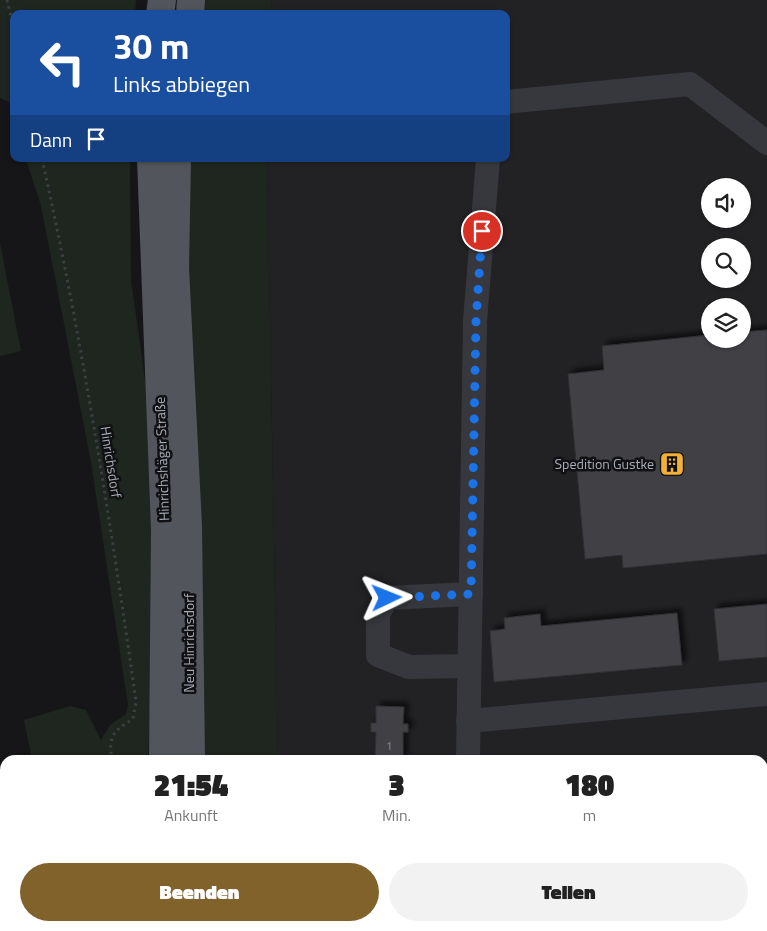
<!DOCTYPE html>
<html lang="de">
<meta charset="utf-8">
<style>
body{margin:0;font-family:"Titillium Web",sans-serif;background:#f2f2f2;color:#222;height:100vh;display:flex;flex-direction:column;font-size:19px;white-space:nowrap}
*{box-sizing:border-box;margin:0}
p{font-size:16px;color:#767676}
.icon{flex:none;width:28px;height:28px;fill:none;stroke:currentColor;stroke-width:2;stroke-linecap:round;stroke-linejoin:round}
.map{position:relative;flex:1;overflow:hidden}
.drawer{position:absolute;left:0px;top:755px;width:768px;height:176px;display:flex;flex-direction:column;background:#fff;border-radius:15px 15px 0 0;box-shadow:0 1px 4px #0004}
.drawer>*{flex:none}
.hud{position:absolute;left:10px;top:10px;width:500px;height:152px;border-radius:10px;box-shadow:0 1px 4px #0004;background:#1a4fa0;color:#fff;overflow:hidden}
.fabs{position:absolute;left:701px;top:178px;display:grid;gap:10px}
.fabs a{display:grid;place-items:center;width:50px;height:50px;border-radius:50%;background:#fff;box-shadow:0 1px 4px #0004;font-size:25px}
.pin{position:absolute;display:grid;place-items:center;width:42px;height:42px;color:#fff;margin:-21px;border:2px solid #fff;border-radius:50%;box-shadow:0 1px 5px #0007}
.me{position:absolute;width:55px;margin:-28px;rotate:88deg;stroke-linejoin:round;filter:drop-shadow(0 0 4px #0008)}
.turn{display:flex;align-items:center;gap:18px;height:105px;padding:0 20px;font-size:22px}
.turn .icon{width:65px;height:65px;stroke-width:2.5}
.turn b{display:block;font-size:35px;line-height:42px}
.then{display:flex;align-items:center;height:48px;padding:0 20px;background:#0003;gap:10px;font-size:19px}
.eta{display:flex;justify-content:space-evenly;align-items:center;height:85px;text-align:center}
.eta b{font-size:30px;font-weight:800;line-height:35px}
.action{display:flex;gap:10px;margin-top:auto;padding:10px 20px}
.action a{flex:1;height:58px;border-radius:30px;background:#80622a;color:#fff;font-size:20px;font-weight:800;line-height:58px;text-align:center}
.action a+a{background:#f2f2f2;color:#222}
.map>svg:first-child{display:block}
.built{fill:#222225;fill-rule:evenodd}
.green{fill:#1e261f}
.building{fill:#404145;stroke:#303034;filter:url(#shadow)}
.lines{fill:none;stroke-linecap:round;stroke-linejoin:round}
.path{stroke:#3d3f44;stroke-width:3;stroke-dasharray:2.5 4;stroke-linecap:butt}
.minor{stroke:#37383d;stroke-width:24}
.major{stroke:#53555c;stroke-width:28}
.route{stroke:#1a73e8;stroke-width:9;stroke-dasharray:0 16.2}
.labels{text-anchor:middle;stroke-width:5;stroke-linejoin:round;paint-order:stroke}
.number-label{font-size:11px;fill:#8e929b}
.street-label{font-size:14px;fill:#a8adb8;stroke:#111113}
.poi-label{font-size:14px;fill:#a8adb8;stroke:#111113;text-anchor:end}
</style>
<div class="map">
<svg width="767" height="931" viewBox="0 0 767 931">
<defs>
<filter id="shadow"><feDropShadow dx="4.5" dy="-4.5" stdDeviation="2.5" flood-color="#0009"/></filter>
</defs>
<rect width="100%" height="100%" fill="#161618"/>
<g class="built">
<path d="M 272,0 L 767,0 L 767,802 L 763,803 L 762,760 L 278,760 L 267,159 L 506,159 L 506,14 L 270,14 ZM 710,186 L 742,186 L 742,219 L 710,219 ZM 710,246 L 742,246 L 742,279 L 710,279 ZM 710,306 L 742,306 L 742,339 L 710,339 Z"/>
<polygon points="767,809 767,931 301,931 297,929 296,926 762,926 762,810"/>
</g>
<g class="green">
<polygon points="0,0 136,0 135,14 14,14 14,117 9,102 0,98"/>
<polygon points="201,0 272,0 270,14 199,14"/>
<polygon points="26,159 130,159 131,280 150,416 153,621 148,760 32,760 24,720 70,706 86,710 101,740 110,725 126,714 128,705 91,462 41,206"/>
<polygon points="188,159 267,159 278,760 202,760 186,268"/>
<polygon points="0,243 21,351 0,356"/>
<polygon points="5,920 5,926 126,926 131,931 1,931 1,923"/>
</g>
<g class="building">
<polygon points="767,330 767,554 623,568 622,555 585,559 568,374 604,370 602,346 710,335 710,339 742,339 742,332"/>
<polygon points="767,604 767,657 719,661 714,609"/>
<polygon points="677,613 682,665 494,682 490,631 505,629 504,618 540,614 541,626"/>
<polygon points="376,706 404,707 403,724 408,724 408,732 403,732 403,760 375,760 376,732 371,732 371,723 376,723"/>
<rect x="366" y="926" width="83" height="5"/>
</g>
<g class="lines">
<g class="path">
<polyline points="7,0 14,29"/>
<path d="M 42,159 C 82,338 110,519 136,701 L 133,719 C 113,731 108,736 112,760"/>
<polyline points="136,926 138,931"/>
</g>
<g class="minor">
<polyline points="506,102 690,84 767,143"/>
<polyline points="469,666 409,667 378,655 378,614 387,598 471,594"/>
<polyline points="468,721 767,694"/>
<polyline points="468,760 475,321 488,159"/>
<polyline points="0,884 5,884"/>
<polyline points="651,931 651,926"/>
</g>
<g class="major">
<polyline points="160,14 162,0"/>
<polyline points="190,14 191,0"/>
<polyline points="151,159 165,530 163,760"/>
<polyline points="177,159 175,268 188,526 191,760"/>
<polyline points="162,926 162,931"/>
<polyline points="197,931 197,926"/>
</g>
</g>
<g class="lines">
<polyline class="route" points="387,598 471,594 476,321 482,231"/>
</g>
<defs>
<symbol id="building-square" viewBox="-11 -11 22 22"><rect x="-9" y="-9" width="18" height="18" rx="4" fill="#f2b134" stroke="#111113"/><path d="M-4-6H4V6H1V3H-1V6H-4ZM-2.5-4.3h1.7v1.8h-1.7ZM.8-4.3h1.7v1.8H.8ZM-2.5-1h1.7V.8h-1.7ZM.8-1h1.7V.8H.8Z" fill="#111"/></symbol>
</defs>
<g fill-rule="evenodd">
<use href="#building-square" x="658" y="450" width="28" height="28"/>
</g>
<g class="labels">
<g class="number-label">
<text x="389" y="750">1</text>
</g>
<g class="street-label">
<text transform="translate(162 459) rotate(-92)" y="5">Hinrichshäger Straße</text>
<text transform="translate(111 462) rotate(81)" y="5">Hinrichsdorf</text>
<text transform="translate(189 643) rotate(-90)" y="5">Neu Hinrichsdorf</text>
</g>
<g class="poi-label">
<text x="654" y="469">Spedition Gustke</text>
</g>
</g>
</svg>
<div class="fabs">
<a><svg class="icon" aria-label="sound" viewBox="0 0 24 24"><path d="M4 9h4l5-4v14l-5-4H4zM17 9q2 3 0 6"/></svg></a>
<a><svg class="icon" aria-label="search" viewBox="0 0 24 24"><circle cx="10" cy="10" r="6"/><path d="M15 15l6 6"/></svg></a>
<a><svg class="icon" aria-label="layers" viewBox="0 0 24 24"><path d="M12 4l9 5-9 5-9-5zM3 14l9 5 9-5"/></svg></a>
</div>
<div class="pin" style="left:482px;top:231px;background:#d93025"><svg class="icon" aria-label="arrive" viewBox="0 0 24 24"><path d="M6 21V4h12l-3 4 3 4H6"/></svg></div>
<svg class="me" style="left:387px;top:598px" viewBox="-20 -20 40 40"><path d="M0-17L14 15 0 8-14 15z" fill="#1a73e8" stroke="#fff" stroke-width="4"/></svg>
<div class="hud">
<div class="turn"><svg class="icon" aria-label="left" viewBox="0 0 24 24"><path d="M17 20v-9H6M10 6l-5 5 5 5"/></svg><div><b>30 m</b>Links abbiegen</div></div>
<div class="then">Dann<svg class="icon" aria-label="arrive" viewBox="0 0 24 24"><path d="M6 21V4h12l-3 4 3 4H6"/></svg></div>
</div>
<section class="drawer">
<div class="eta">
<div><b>21:54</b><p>Ankunft</p></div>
<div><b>3</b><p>Min.</p></div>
<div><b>180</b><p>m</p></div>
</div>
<div class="action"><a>Beenden</a><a>Teilen</a></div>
</section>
</div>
